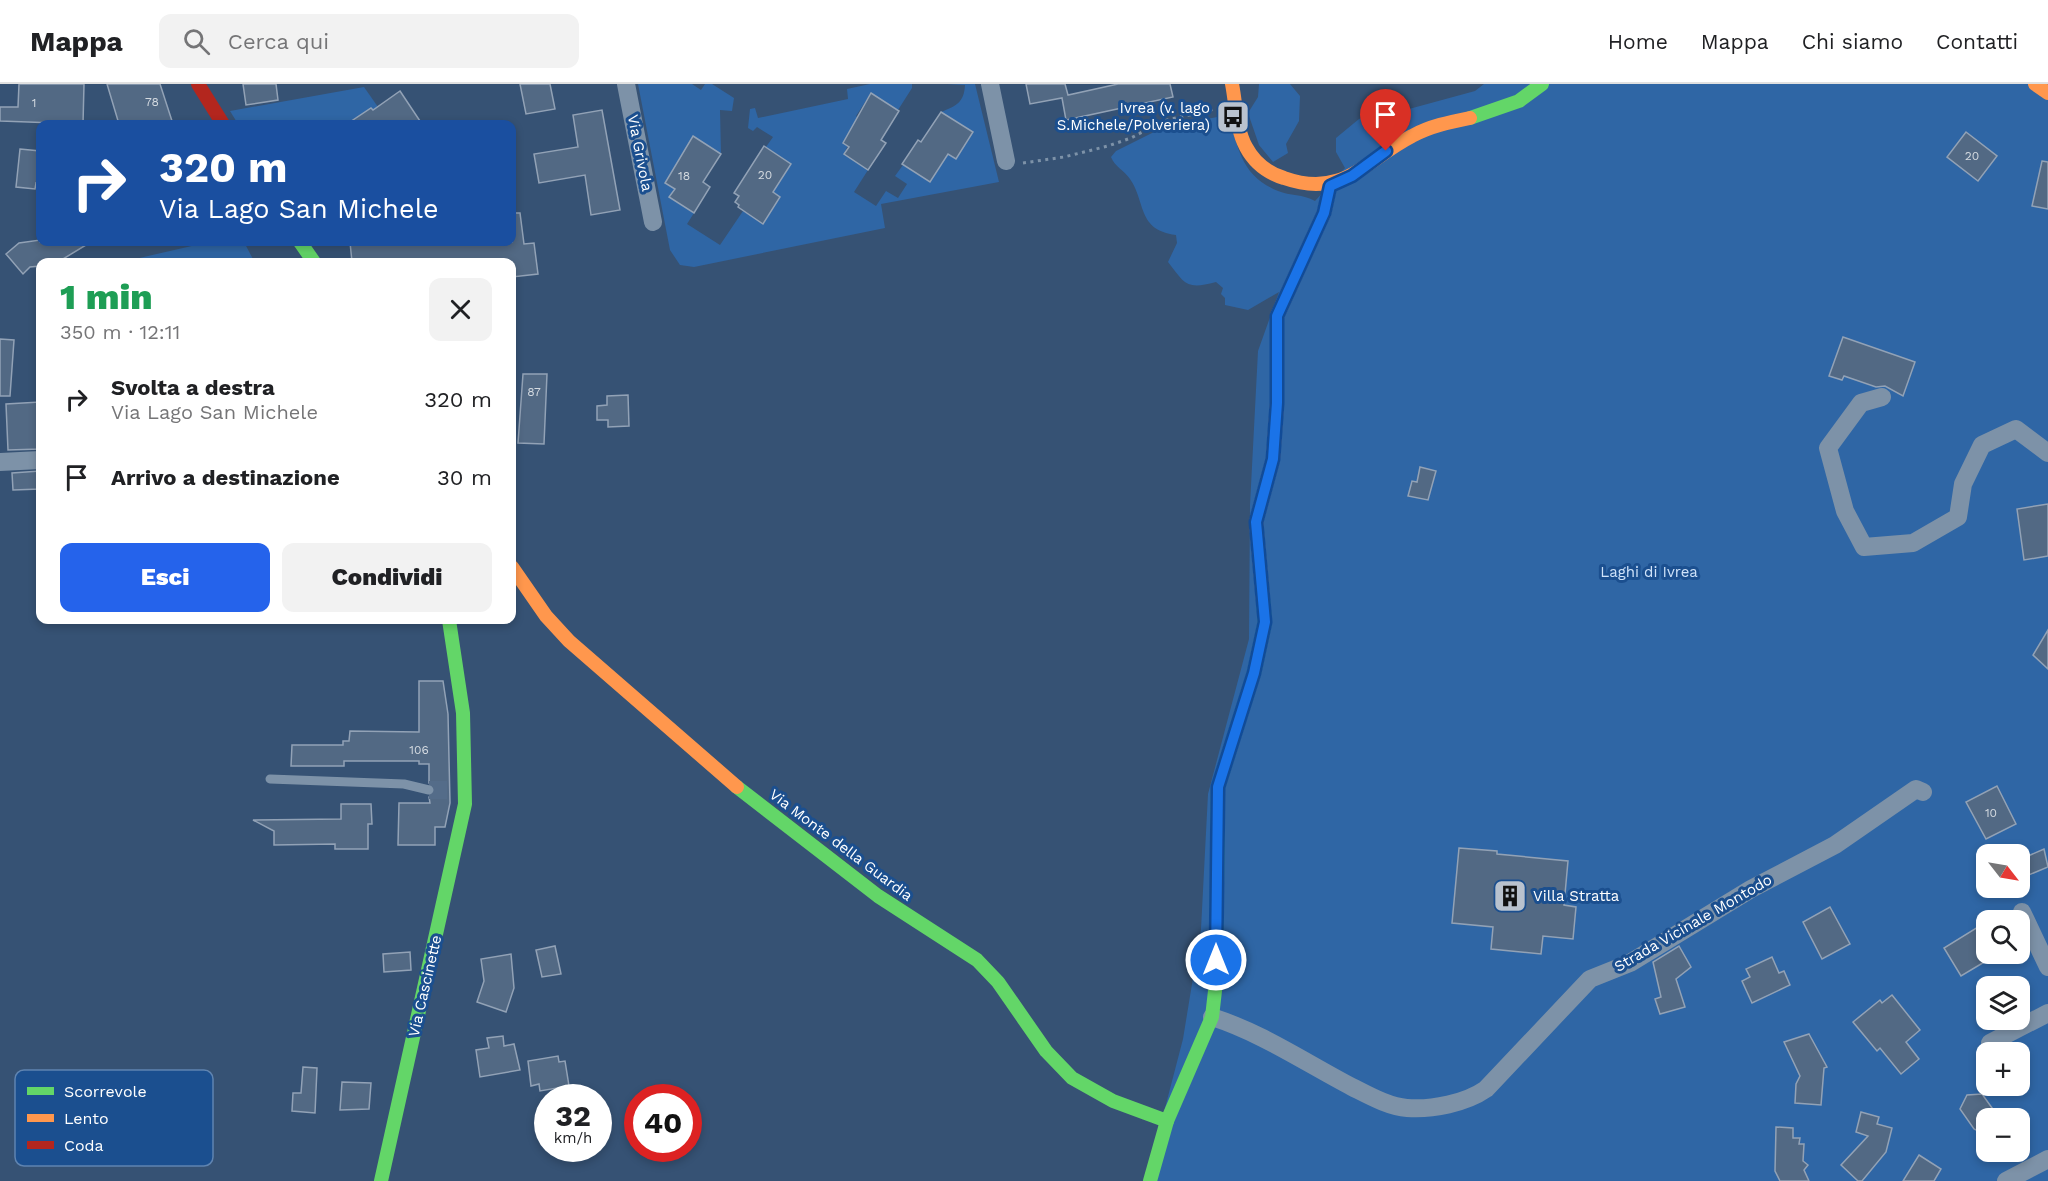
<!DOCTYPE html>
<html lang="it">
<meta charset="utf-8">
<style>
body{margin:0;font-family:"Work Sans",sans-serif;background:#f2f2f2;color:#202124;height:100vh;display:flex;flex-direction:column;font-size:22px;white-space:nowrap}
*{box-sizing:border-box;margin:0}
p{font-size:20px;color:#757577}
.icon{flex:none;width:33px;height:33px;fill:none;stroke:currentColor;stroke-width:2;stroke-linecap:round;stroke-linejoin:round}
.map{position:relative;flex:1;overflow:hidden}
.panel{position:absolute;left:36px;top:174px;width:480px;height:366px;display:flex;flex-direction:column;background:#fff;border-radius:12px;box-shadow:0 3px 9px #0003}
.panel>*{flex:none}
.guide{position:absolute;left:36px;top:36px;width:480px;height:126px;border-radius:12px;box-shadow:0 3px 9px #0003;background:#1a4fa0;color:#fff;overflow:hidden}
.needle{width:39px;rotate:121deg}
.buttons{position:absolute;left:1976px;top:760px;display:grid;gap:12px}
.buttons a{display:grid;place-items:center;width:54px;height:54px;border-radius:12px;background:#fff;box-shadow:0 3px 9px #0003;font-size:30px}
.speed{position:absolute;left:534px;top:1000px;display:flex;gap:12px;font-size:30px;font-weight:700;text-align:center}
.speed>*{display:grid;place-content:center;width:78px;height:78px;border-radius:50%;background:#fff;box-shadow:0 3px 9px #0003;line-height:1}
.speed small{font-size:15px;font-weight:400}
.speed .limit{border:9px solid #d22;background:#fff;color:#111}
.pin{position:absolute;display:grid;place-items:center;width:51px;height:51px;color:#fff;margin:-62px -26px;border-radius:50% 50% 50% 0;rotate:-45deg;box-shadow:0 0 6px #0007}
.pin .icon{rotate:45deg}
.me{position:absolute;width:66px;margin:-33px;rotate:0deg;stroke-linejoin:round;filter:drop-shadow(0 0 4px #0008)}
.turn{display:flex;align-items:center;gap:21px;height:126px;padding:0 24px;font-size:27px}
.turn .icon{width:78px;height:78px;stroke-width:2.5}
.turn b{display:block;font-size:42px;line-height:51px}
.round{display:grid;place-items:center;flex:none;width:63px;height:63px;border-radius:12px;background:#f2f2f2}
.overview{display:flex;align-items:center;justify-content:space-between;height:102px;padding:0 24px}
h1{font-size:36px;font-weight:800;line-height:45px;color:#1e9e55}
.action{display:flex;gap:12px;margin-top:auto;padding:12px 24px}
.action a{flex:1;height:69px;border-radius:12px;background:#2563eb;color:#fff;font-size:24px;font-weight:800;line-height:69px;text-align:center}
.action a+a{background:#f2f2f2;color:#202124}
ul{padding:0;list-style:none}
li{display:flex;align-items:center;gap:18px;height:78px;padding:0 24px}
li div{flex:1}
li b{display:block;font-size:22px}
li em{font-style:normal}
header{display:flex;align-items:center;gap:36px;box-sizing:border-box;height:84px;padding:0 30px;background:#fff;border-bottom:2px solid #e0e0e0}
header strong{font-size:28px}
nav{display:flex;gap:33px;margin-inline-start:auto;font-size:21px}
.search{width:420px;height:54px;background:#f2f2f2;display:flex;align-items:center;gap:15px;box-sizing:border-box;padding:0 21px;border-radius:12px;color:#757577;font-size:22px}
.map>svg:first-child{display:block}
.green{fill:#2f66a5;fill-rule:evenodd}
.building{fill:#526984;stroke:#92a2b6;stroke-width:1.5}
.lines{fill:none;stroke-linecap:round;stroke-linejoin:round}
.street-tunnel{stroke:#546c89;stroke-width:18;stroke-dasharray:18 9;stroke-linecap:butt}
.path{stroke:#7d92a8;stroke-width:3;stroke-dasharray:3 4.5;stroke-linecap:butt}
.lane{stroke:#7d92a8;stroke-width:9}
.street{stroke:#7d92a8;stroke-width:18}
.fast{stroke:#63d668;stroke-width:14}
.slow{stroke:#ff974d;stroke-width:14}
.jam{stroke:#b3261e;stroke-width:14}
.route-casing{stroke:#114b97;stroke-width:15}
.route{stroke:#1a73e8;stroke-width:10}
.labels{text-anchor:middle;stroke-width:6;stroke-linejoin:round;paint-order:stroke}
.number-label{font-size:12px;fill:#d4dae0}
.poi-label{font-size:15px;fill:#fff;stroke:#1b4f8f;text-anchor:end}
.street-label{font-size:15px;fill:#fff;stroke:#1b4f8f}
.park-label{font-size:15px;fill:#cfe3fa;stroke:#1b4f8f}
.key{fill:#1b4f8f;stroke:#5f84b1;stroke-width:1.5}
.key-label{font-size:16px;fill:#fff}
</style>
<header>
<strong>Mappa</strong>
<div class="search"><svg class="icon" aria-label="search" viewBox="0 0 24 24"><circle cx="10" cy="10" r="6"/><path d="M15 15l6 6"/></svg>Cerca qui</div>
<nav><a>Home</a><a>Mappa</a><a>Chi siamo</a><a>Contatti</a></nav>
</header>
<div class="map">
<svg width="2048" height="1097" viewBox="0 0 2048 1097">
<rect width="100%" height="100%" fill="#365274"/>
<g class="green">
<path d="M 638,0 L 692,0 L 701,6 L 705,0 L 712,0 L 734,14 L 732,27 L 720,26 L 721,70 L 693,52 L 665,99 L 675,105 L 670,114 L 694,129 L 687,140 L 720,161 L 743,127 L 764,139 L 780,113 L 770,106 L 775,104 L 791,80 L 766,63 L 773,53 L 757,43 L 753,47 L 748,44 L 750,25 L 755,24 L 758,34 L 848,15 L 847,5 L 870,0 L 912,0 L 912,4 L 898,26 L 871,9 L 856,32 L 859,35 L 844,70 L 868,86 L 854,108 L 876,122 L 886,107 L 898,114 L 907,100 L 895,92 L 903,81 L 930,98 L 945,74 L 942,72 L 973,48 L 941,28 C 956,22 964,19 965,1 L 947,0 L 975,0 L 999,98 L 881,120 L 885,144 L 694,183 L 680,181 L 670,166 Z"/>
<polygon points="1259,0 1290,0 1300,12 1299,37 1286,60 1288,69 1273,78 1259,61 1248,29 1258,13"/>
<path d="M 1484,0 L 2048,0 L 2048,1097 L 1146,1097 L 1183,955 L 1201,845 L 1208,710 L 1249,555 L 1250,421 L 1258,267 L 1279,208 L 1248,226 L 1225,221 L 1225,214 L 1221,210 L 1223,204 L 1216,198 C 1186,206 1185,200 1168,178 L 1177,159 L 1176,151 C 1137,146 1146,118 1130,95 C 1124,86 1115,83 1111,73 L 1116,67 L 1164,43 L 1228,31 C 1239,65 1241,92 1278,107 C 1290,112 1303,110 1315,117 L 1345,84 L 1336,68 L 1336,54 L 1359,35 L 1404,18 L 1409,25 L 1475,7 ZM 1986,771 L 2019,771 L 2019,804 L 1986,804 ZM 1986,837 L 2019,837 L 2019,870 L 1986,870 ZM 1986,903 L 2019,903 L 2019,936 L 1986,936 ZM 1986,969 L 2019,969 L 2019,1002 L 1986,1002 ZM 1986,1035 L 2019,1035 L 2019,1068 L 1986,1068 Z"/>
<polygon points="364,3 378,23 347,40 238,40 230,27"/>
<polygon points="209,158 244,158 254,177 167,178 166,174 148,178 122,178"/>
</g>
<g class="building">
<polygon points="19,0 84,0 83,40 0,37 0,23 18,23"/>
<polygon points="107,0 160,0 173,40 119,40"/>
<polygon points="243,0 276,0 278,16 246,21"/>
<polygon points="520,0 550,0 555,25 526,30"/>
<polygon points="1026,0 1065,0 1068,11 1118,0 1170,0 1173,13 1066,36 1062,14 1030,20"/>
<polygon points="400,7 422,40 347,40 371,24 373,26"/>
<polygon points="871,9 899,27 881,56 886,59 868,86 844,70 849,63 843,59"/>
<polygon points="602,26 620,126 591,131 585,91 539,99 534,70 578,63 573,31"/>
<polygon points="941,28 973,48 956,75 948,70 930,98 902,80 918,56 921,58"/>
<polygon points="1966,48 1997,72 1978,97 1947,73"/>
<polygon points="693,52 721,70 703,98 710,103 694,129 669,113 675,105 665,99"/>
<polygon points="764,62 791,80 773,108 780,113 763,140 738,123 739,121 735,118 739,112 734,109"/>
<polygon points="20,65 40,67 40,100 36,99 35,105 16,103"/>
<polygon points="2042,77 2048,78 2048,125 2032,122"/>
<polygon points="512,129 520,129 524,160 534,159 538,190 512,193 512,178 407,178 407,175 352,178 350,158 512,158"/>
<polygon points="40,156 40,158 91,158 58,178 40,178 40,182 30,183 23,190 6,170 19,159"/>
<polygon points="1843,253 1915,278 1903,312 1885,302 1876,303 1844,292 1842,296 1829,292"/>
<polygon points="0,255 14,256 10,312 0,312"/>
<polygon points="523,290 547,290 544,360 518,359"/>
<polygon points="628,311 629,342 608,343 608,336 597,336 597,322 607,321 607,312"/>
<polygon points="40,318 40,365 8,366 6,320"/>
<polygon points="1420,383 1436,387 1428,416 1408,412 1412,397 1417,398"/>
<polygon points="40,387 40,405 13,406 12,389"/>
<polygon points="2048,420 2048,472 2024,476 2017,425"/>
<polygon points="2048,546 2048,585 2033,571"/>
<polygon points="419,597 443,597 448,630 450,719 445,743 435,743 435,761 398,761 399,719 430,719 429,713 435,708 434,702 429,699 429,680 419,680 419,677 344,677 344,682 291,682 292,661 343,661 343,657 349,657 350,647 419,648"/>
<polygon points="1997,702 2016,740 1986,755 1966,718"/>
<polygon points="341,720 371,720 372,740 368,740 368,765 335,765 335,760 274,761 274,747 253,736 341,735"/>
<polygon points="1459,764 1497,767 1497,770 1568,777 1564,821 1576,823 1573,855 1543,852 1541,870 1491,865 1493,843 1452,839"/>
<polygon points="2044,765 2048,783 2019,795 2019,776"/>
<polygon points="1830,823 1850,860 1822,875 1803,838"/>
<polygon points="1986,838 1986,877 1961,892 1944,864"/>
<polygon points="555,862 561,890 542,893 536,866"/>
<polygon points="1679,862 1691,883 1676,895 1685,923 1660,930 1655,915 1661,913 1653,878"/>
<polygon points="410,868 411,886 384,888 383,870"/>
<polygon points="511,870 514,904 506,928 477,918 484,897 481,875"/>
<polygon points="1772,873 1779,889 1784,887 1790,901 1752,919 1742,897 1750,893 1746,885"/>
<polygon points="1892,911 1920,946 1906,958 1919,975 1901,990 1880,964 1877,967 1853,938 1880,916 1882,919"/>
<polygon points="1809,950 1827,983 1824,984 1821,1021 1795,1019 1796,1000 1800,992 1784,958"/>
<polygon points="503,952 504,962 514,960 520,986 480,993 476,966 489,964 487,954"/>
<polygon points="558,972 559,978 565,977 569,1002 540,1007 539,1000 531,1002 528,977"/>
<polygon points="303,983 317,984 315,1029 292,1027 293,1009 301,1009"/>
<polygon points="342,998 371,999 369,1025 340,1026"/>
<polygon points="1982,1010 2000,1035 1986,1035 1986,1051 1974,1045 1960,1025 1967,1011"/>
<polygon points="1861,1028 1879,1033 1877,1040 1892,1044 1886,1068 1862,1097 1858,1097 1841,1081 1868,1052 1856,1048"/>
<polygon points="1776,1043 1793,1044 1793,1054 1800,1054 1799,1060 1804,1060 1803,1077 1808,1081 1804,1086 1809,1097 1780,1097 1775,1087"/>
<polygon points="1919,1071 1941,1085 1934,1097 1903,1097"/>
</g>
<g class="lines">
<polyline class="street-tunnel" points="429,706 452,706"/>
<polyline class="path" points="1023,79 1064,73 1108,62 1131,54 1163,37 1215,25"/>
<polyline class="lane" points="270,695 404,700 429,706"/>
<g class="street">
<polyline points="626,0 653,138"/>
<polyline points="990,0 1006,77"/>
<polyline points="1882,313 1861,319 1828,364 1845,427 1864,463 1913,459 1958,433 1963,400 1982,361 2016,345 2048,369"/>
<polyline points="0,378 40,376"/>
<polyline points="2022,828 2048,883"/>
<path d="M 1212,933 C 1262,949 1306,979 1352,1003 C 1368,1011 1389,1023 1407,1024 C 1432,1026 1466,1019 1486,1005 L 1590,895 L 1630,879 L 1751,805 L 1835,761 L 1916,705 L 1923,708"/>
<polyline points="1990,959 2048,929"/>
<polyline points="2006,1097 2048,1075"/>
</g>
<g class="fast">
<polyline points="1470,34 1519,17 1542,0"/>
<polyline points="300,158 314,178"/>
<polyline points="737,703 878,812 977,876 998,898 1046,967 1072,994 1113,1017 1167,1037"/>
<polyline points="381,1097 465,720 463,629 449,536"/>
<polyline points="1150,1097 1167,1037 1212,933 1216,898 1218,703 1254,589 1265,538 1263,516"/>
</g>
<g class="slow">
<path d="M 1232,0 C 1236,20 1236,45 1246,63 C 1254,78 1268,89 1284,94 C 1344,115 1365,76 1412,52 C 1430,42 1450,38 1470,34"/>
<polyline points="2035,0 2048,9"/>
<polyline points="512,483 546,532 569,557 737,703"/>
<polyline points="1263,516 1256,438 1273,375 1277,319 1277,232 1324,129 1330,102"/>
</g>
<polyline class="jam" points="198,0 223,40"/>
</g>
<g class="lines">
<defs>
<polyline id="route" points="1216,876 1218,703 1254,589 1265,538 1256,438 1273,375 1277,319 1277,232 1324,129 1330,102 1352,92 1386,67"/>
</defs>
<use href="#route" class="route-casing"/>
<use href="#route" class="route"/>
</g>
<defs>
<symbol id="bus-square" viewBox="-11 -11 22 22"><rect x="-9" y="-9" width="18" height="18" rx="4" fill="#b9c2ce" stroke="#1b4f8f"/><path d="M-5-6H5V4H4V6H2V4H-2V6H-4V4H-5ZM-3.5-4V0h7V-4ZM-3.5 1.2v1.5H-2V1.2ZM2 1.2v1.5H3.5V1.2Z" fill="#111"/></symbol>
<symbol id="building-square" viewBox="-11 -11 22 22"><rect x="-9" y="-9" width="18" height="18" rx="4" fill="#b9c2ce" stroke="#1b4f8f"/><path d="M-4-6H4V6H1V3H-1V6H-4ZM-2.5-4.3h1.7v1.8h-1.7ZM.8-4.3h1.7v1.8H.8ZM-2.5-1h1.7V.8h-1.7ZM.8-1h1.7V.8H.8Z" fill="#111"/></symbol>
</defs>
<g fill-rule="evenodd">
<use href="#bus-square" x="1214" y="14" width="38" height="38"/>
<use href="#building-square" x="1491" y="793" width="38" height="38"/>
</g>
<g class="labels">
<g class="number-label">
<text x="152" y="22">78</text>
<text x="34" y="23">1</text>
<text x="1972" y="76">20</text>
<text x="765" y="95">20</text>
<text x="684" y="96">18</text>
<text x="534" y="312">87</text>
<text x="419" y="670">106</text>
<text x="1991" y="733">10</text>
</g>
<g class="poi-label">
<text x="1210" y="29">Ivrea (v. lago<tspan x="1210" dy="17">S.Michele/Polveriera)</tspan></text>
<text x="1533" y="817" text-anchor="start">Villa Stratta</text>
</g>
<g class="street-label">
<text transform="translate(640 69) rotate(79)" y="5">Via Grivola</text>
<text transform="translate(841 761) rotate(37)" y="5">Via Monte della Guardia</text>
<text transform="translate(1693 839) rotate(-30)" y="5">Strada Vicinale Montodo</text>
<text transform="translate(425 902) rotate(-77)" y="5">Via Cascinette</text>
</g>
<g class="park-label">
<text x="1649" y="493">Laghi di Ivrea</text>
</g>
</g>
<rect x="15" y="986" width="198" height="96" rx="9" class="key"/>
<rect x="27" y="1003" width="27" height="8" fill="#63d668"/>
<rect x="27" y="1030" width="27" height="8" fill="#ff974d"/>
<rect x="27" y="1057" width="27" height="8" fill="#b3261e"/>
<g class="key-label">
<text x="64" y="1013">Scorrevole</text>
<text x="64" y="1040">Lento</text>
<text x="64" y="1067">Coda</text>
</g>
</svg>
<div class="buttons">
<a><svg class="needle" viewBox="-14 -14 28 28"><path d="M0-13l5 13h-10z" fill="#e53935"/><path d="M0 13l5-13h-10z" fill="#757577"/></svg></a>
<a><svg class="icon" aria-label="search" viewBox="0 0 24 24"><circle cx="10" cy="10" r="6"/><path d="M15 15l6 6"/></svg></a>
<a><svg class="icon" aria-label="layers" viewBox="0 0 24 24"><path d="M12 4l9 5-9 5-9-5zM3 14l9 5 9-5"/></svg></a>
<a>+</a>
<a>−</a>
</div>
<div class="speed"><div>32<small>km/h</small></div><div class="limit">40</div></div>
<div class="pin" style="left:1386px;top:67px;background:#d93025"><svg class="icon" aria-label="arrive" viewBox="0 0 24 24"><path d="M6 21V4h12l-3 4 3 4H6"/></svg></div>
<svg class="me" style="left:1216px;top:876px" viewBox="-20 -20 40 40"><circle r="17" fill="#1a73e8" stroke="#fff" stroke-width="3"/><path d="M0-11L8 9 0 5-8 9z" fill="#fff"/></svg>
<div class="guide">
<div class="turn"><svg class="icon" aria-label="right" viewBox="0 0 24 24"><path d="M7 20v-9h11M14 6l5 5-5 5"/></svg><div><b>320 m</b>Via Lago San Michele</div></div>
</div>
<section class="panel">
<div class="overview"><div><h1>1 min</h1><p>350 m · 12:11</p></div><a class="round"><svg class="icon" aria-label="close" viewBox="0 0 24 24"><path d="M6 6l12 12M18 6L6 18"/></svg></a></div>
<ul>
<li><svg class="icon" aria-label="right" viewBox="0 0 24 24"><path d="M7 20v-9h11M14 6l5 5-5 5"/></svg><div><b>Svolta a destra</b><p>Via Lago San Michele</p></div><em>320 m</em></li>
<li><svg class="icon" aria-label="arrive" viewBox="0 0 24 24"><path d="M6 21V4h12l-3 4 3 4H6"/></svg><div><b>Arrivo a destinazione</b></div><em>30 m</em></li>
</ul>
<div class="action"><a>Esci</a><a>Condividi</a></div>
</section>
</div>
